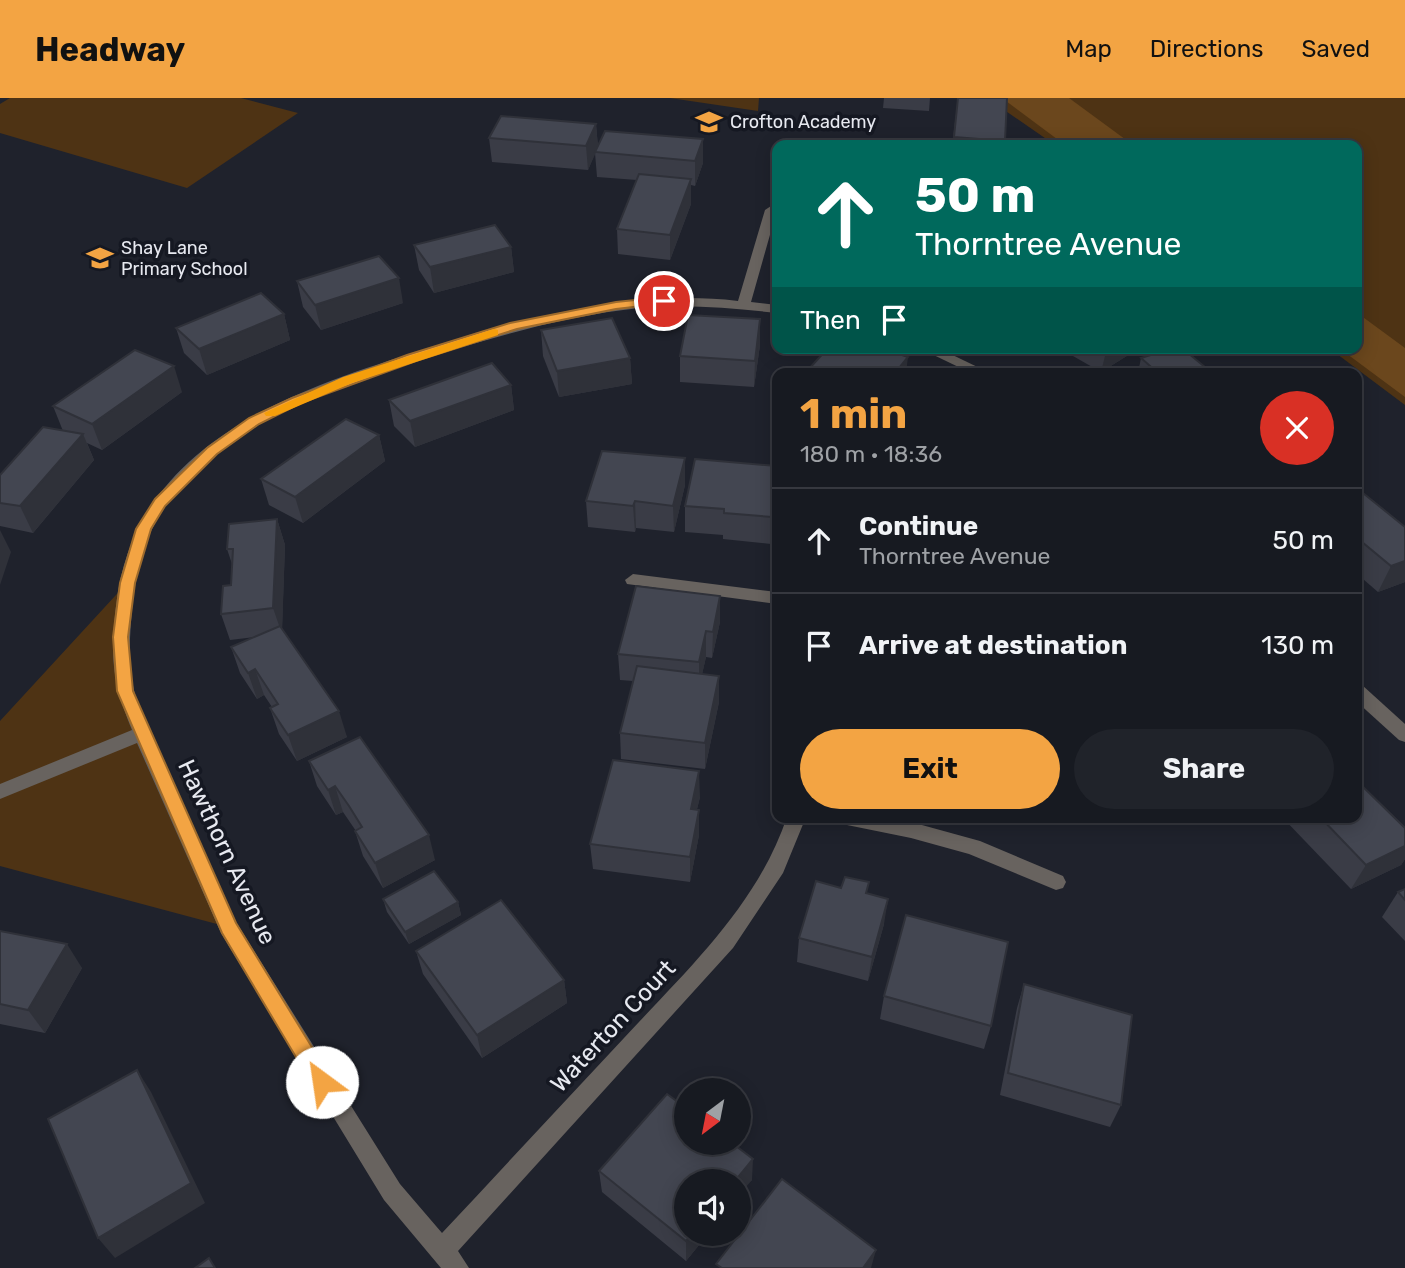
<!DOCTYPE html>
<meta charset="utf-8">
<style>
body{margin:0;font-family:Rubik,sans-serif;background:#20232a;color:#f1f3f6;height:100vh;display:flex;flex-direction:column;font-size:26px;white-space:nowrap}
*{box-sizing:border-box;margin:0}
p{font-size:23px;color:#9ea1a5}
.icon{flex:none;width:38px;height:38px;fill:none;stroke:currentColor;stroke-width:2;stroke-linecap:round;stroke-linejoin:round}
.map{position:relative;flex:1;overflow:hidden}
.side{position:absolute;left:772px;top:270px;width:590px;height:455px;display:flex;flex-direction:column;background:#171a21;border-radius:14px;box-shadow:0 4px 18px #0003,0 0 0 2px #36383f}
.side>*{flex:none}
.top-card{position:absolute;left:772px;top:42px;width:590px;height:214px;border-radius:14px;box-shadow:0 4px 18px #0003,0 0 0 2px #36383f;background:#00695c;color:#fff;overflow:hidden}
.needle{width:46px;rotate:212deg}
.tools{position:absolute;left:674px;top:980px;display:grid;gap:14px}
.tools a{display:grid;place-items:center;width:77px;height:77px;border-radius:50%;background:#171a21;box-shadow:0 4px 18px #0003,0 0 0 2px #36383f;font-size:35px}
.pin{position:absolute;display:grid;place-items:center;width:60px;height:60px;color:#fff;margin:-30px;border:4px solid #fff;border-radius:50%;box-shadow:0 2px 7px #0007}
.me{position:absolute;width:77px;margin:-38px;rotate:329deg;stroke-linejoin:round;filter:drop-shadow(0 0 5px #0008)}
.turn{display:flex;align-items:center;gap:24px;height:147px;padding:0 28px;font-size:32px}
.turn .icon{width:91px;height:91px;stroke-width:2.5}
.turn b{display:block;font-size:49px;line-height:60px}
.then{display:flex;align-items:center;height:66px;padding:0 28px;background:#0003;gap:14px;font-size:26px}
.round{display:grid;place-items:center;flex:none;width:74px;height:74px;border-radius:37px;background:#20232a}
.headline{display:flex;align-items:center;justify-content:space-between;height:119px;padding:0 28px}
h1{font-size:42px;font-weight:700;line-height:52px;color:#f3a443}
.button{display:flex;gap:14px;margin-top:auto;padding:14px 28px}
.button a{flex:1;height:80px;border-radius:42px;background:#f3a443;color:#111;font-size:28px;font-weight:700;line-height:80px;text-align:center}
.button a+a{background:#20232a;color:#f1f3f6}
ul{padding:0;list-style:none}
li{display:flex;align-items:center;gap:21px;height:105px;padding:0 28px;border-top:2px solid #36383f}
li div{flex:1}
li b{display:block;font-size:26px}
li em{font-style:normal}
header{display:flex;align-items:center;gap:42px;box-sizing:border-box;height:98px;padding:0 35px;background:#f3a443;color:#111}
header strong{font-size:33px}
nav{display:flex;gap:38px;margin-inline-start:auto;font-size:24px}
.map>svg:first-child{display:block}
.green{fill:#4e3314}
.forest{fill:#6b471d}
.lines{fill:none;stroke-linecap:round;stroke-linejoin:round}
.street{fill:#68635f;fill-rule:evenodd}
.wall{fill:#3a3c46}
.shaded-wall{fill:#2f3139}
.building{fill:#434651;stroke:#2f3139;stroke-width:2}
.route{fill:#f3a443;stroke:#9e6b2c;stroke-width:2}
.slow{fill:#f59e0b}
.labels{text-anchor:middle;stroke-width:7;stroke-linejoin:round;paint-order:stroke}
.far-poi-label{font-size:18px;fill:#e7e9f0;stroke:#151822;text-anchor:start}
.near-street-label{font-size:24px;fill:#e7e9f0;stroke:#151822}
</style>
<header>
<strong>Headway</strong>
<nav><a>Map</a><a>Directions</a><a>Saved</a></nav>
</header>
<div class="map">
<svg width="1405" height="1170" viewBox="0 0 1405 1170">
<rect width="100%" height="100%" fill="#1f222c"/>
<g class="green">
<polygon points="10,0 241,0 298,15 187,90 0,35 0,6"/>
<polygon points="670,0 759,0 758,13"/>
<polygon points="987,0 1405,0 1405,307 1329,250 1356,250 1356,47 1055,47"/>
<polygon points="127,485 125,593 228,829 0,768 0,623"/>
</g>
<g class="forest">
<polygon points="1002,0 1069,0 1133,47 1065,47"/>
<polygon points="1356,214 1405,250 1405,299 1339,250 1356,250"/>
</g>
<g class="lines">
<g class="street">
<path d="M 771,108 L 777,112 L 751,204 L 777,207 L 777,215 C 731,210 686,206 640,210 C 571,217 505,236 439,256 C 345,285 236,319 172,399 C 146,431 136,471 132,512 C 129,546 127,579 140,611 L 236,824 L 400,1086 L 442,1135 C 503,1070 563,1005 624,940 C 686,873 757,808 787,719 L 806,719 L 783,775 L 733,850 L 458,1153 L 469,1170 L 441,1170 L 384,1102 L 221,835 L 137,645 L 0,701 L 0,686 L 132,632 C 112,583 110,559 116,508 C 134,342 299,290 436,248 C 533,218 636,191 738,203 L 765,112 Z"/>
<polygon points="919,250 938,250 990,275 971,275"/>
<polygon points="633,476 777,494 777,506 627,486 625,482"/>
<polygon points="1356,586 1362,587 1405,626 1405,644 1399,642 1356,603"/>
<polygon points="838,719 886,719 911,724 980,743 1063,778 1066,784 1063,790 1056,792 969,756 911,740 847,727 840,724"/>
</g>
</g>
<g class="wall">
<polygon points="884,0 930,0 929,13 883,10"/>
<polygon points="958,0 1005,43 1005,47 952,47"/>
<polygon points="596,26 598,49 605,33 703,65 695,88 691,87 691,106 670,162 618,156 617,131 637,82 597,79 595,55 588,72 492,64 489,40"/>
<polygon points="414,147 511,149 514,174 434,195 419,172"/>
<polygon points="297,183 403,205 321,232 303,209"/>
<polygon points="284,216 290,242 207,277 184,255 176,230"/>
<polygon points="541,232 630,260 632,286 559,299 543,258"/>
<polygon points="760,247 754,289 680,284 680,258"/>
<polygon points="1059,250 1132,250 1130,256 1101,274"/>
<polygon points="1141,260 1212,275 1138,275"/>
<polygon points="511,287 514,312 415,349 394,328 389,302"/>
<polygon points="182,294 102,352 87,345 94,362 33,435 0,428 0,377 63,333 53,308"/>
<polygon points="379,337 385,363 303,425 269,407 261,381"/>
<polygon points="685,360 685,387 674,434 636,430 635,434 588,429 586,403"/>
<polygon points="777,368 777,407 771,446 723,441 723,437 685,434 685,408"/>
<polygon points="1356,392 1405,429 1405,484 1378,494 1356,475"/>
<polygon points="277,421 285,447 282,530 347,639 297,663 279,636 270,610 272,609 264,597 257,601 240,575 231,549 255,539 230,542 221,516 231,487 232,466 227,451"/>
<polygon points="720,498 720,524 712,560 706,559 702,576 719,604 705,671 621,661 620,635 633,583 620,582 618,556"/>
<polygon points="309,663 435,762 383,790 363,758 355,733 356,733 343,714 336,717 317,688"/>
<polygon points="700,699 697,711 699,737 690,784 593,771 590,746"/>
<polygon points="1282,719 1356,719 1405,730 1405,761 1401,767 1351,791"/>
<polygon points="841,790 867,796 884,826 868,883 797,864 799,840"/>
<polygon points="1405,791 1405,843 1382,819 1398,794"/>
<polygon points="383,801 458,804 461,817 409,846 387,814"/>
<polygon points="0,833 82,870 45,935 0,926"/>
<polygon points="416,853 564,882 567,905 482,960 423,876"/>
<polygon points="1024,886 1121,1007 1110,1029 1000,997 1017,910"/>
<polygon points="884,898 991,928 984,951 880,921"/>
<polygon points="599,1073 752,1082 686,1136 708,1136 686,1163 602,1094"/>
</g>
<g class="shaded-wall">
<polygon points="596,26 598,50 588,72 586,48"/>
<polygon points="703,41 703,65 695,88 695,63"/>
<polygon points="691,81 691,106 670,162 670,137"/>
<polygon points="511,149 514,174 434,195 430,169"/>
<polygon points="399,180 403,205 321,232 315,207"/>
<polygon points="284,216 290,242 207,277 199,251"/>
<polygon points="760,221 760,247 754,289 755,263"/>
<polygon points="1107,250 1132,250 1130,256 1101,274"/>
<polygon points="908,259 906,275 895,275"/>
<polygon points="630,260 632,286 559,299 557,273"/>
<polygon points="174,268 182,294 102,352 92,326"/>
<polygon points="511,287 514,312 415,349 410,323"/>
<polygon points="83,336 94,362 33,435 20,408"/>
<polygon points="379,337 385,363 303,425 295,399"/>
<polygon points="685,360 685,387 674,434 673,408"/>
<polygon points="777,389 777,407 771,446 772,419"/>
<polygon points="635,403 636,430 635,434 633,408"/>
<polygon points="277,421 285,447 282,536 273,510"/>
<polygon points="0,432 11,454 0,487"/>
<polygon points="1405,463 1405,484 1378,494 1391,468"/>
<polygon points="720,498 720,524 712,560 713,534"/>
<polygon points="706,533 706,559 699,590 699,564"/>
<polygon points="255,571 264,597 257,601 248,575"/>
<polygon points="719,578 719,604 705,671 705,645"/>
<polygon points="339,613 347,639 297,663 288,637"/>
<polygon points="699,673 700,699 691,736 691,711"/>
<polygon points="335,688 343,714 336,717 328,692"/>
<polygon points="699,712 699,737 690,784 690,759"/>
<polygon points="429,737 435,762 383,790 375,765"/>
<polygon points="1405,748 1405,761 1401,767 1351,791 1366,767"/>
<polygon points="888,801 884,826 868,883 872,859"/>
<polygon points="458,804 461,817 409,846 405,834"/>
<polygon points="67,846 82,870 45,935 28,912"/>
<polygon points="564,882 567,905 482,960 477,937"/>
<polygon points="137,972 151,994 205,1105 115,1160 98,1140"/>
<polygon points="753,1061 752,1082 738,1098 738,1083 735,1083"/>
<polygon points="692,1136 708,1136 686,1163 686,1143"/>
<polygon points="876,1152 871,1170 863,1170"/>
</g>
<g class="building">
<polygon points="958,0 1007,0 1005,43 954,39"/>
<polygon points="501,18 596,26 586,48 489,40"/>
<polygon points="605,33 703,41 695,63 595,54"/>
<polygon points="639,76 691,81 670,137 617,131"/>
<polygon points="495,127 511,149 430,169 414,147"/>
<polygon points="379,158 399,180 315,207 297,183"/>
<polygon points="261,195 284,216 199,251 176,230"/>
<polygon points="688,217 760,221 755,263 680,258"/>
<polygon points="612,220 630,260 557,273 541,232"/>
<polygon points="828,250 881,250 908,259 895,275 811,275 807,273"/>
<polygon points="1173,250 1182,250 1212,275 1158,275 1141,260"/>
<polygon points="135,252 174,268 92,326 53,308"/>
<polygon points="492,265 511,287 410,323 389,302"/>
<polygon points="346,321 379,337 295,399 261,381"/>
<polygon points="43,329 83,336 20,408 0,405 0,377"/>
<polygon points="602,353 685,360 673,408 635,403 633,408 586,403"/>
<polygon points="695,361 777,368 777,389 772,419 724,415 724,411 685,408"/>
<polygon points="1358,391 1405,429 1405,463 1391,468 1356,439 1356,392"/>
<polygon points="277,421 273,510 221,516 223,488 231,487 233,451 227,451 229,426"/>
<polygon points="636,488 720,498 713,534 706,533 699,564 618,556"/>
<polygon points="280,528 339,613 288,637 270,610 278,606 255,571 248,575 231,549"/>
<polygon points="637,568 719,578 705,645 620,635"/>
<polygon points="360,639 429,737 375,765 355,733 362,729 349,708 335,688 328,692 309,663"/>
<polygon points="613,662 699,673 691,711 699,712 690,759 590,746"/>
<polygon points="1356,682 1405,730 1405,748 1366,767 1320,719 1356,719"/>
<polygon points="434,773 458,804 405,834 383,801"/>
<polygon points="845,779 869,784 866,795 888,801 872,859 799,840 816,783 841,790"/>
<polygon points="1405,791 1405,802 1398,794"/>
<polygon points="501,802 564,882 477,937 416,853"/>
<polygon points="906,817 1008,844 991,928 884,898"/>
<polygon points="0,833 67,846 28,912 0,906"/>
<polygon points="1024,886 1132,917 1121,1007 1008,975"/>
<polygon points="137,972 191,1085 98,1140 48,1021"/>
<polygon points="667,996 686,1010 686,1045 732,1045 753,1061 735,1083 686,1083 686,1136 692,1136 686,1143 599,1073"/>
<polygon points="782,1081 876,1152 863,1170 722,1170 716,1166"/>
<polygon points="209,1160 215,1170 195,1170"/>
</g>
<polygon class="route" points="664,199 668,200 668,205 616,211 517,231 416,263 301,305 259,326 217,356 165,408 151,431 135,485 128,539 133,593 236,825 329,977 332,984 329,991 322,993 315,991 222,835 117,593 113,539 120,485 136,431 155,401 207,350 249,320 292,300 407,257 510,225 616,204"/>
<polygon class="slow" points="494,231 498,232 498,237 352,285 275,318 266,318 264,315 343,279"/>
<defs>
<symbol id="school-bare" viewBox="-9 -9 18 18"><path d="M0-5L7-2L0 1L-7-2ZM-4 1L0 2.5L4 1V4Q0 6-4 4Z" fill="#f3a443" stroke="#151822" stroke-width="2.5" paint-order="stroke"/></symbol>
</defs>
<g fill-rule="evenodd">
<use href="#school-bare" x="690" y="5" width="38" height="38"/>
<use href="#school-bare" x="81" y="141" width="38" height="38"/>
</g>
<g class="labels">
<g class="far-poi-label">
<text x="730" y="30">Crofton Academy</text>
<text x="121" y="156">Shay Lane<tspan x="121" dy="21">Primary School</tspan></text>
</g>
<g class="near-street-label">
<text transform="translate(227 754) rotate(65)" y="8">Hawthorn Avenue</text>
<text transform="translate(613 928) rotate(-47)" y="8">Waterton Court</text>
</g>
</g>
</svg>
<div class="tools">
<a><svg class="needle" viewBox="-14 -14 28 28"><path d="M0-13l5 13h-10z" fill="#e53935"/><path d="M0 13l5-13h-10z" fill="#9ea1a5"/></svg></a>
<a><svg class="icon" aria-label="sound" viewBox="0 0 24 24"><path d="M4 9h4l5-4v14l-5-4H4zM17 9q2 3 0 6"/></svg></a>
</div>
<div class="pin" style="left:664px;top:203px;background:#d93025"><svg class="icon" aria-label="arrive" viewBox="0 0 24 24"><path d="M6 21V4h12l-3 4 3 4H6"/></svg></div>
<svg class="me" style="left:322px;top:984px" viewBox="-20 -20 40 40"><circle r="19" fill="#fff"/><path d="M0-13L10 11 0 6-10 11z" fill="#f3a443"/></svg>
<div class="top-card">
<div class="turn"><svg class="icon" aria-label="ahead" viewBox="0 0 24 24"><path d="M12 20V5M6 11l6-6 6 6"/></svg><div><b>50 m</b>Thorntree Avenue</div></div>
<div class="then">Then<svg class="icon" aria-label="arrive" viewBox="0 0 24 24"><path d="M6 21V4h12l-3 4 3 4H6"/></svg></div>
</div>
<section class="side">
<div class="headline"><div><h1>1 min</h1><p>180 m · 18:36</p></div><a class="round" style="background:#d93025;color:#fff"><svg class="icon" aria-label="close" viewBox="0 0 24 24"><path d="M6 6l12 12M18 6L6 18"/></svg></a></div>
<ul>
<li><svg class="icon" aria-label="ahead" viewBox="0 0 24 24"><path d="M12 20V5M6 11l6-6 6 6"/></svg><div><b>Continue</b><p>Thorntree Avenue</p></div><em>50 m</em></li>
<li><svg class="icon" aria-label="arrive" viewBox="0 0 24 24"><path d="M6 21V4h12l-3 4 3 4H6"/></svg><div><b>Arrive at destination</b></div><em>130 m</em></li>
</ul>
<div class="button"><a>Exit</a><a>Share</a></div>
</section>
</div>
